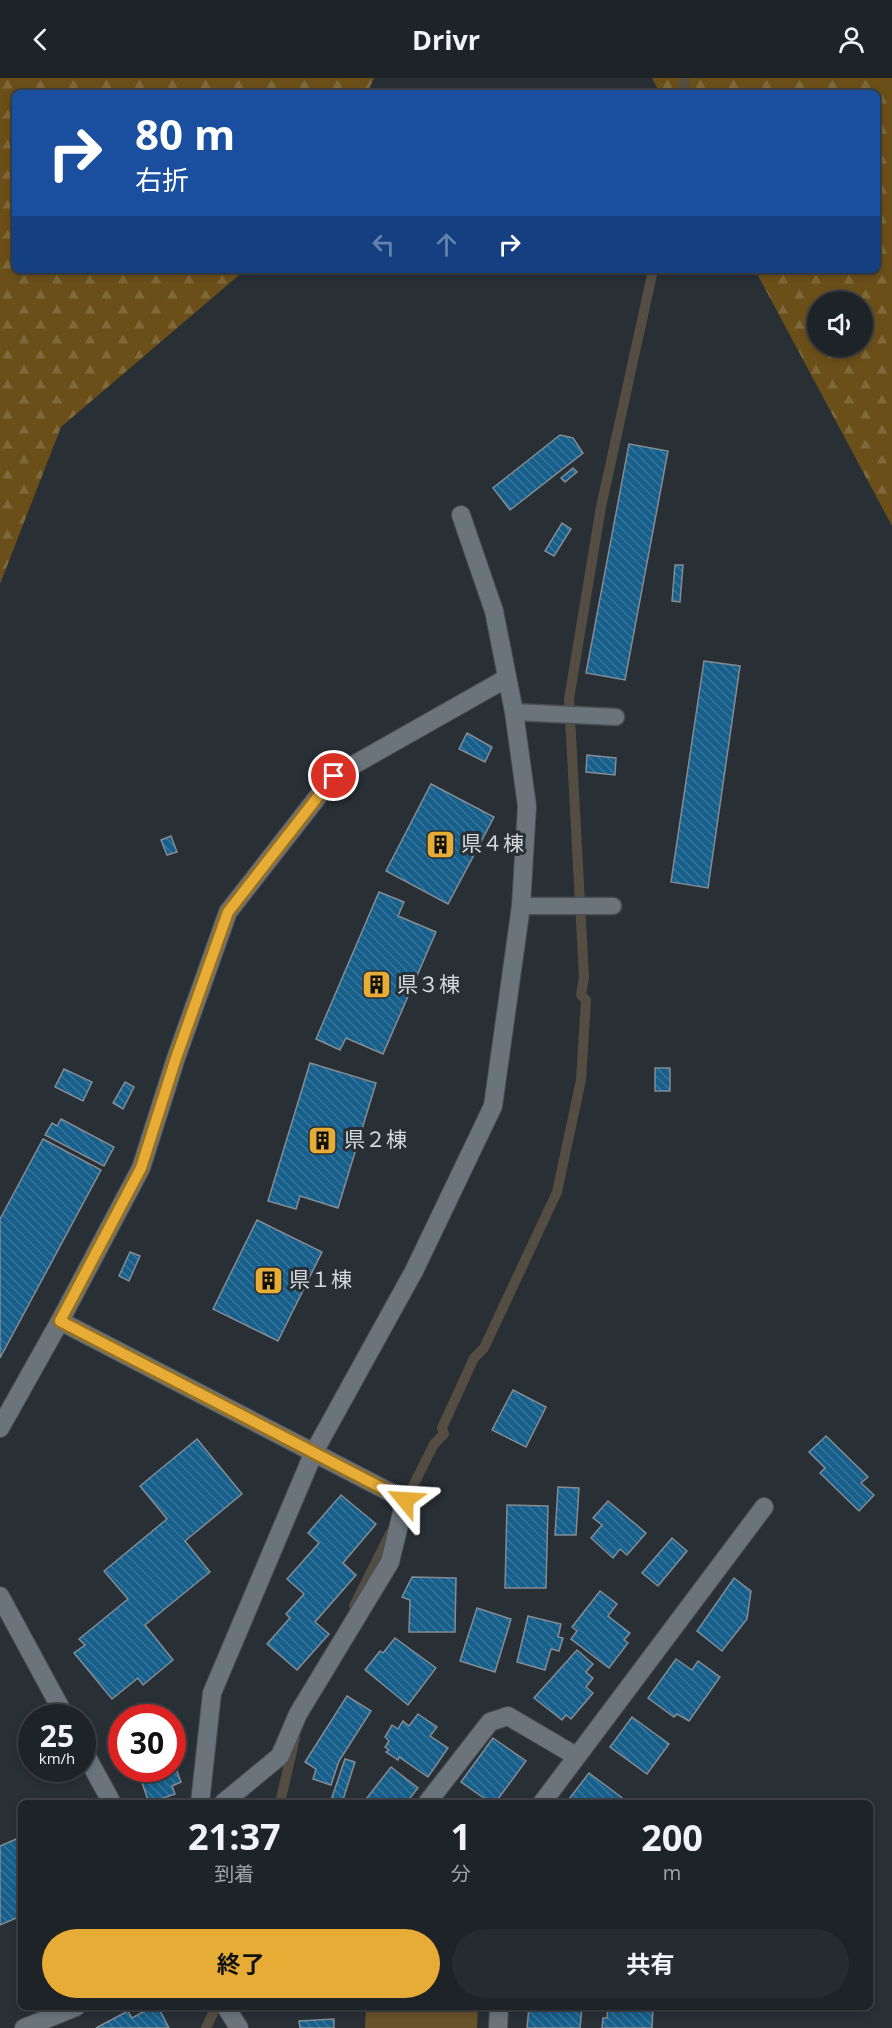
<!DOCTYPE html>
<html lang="ja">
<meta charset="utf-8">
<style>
body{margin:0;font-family:"Open Sans","Noto Sans JP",sans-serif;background:#262b30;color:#f1f3f6;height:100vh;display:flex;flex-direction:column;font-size:22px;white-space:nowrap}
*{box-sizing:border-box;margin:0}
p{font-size:20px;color:#a1a4a8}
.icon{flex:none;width:33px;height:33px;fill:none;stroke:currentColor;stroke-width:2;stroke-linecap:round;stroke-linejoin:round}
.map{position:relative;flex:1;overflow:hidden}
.panel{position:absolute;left:18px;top:1722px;width:855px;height:210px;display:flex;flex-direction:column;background:#1e2328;border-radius:9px;box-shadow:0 3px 9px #0003,0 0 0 2px #3c4045}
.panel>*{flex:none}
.top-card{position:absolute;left:12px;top:12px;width:868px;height:183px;border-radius:9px;box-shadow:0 3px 9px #0003,0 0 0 2px #3c4045;background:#1a4fa0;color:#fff;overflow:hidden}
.buttons{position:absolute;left:807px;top:213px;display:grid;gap:12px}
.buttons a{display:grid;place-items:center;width:66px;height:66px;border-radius:50%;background:#1e2328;box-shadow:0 3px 9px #0003,0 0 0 2px #3c4045;font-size:30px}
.speed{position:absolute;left:18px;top:1626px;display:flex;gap:12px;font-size:30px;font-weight:700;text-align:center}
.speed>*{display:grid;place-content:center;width:78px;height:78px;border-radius:50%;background:#1e2328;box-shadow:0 3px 9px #0003,0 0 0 2px #3c4045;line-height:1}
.speed small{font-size:15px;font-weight:400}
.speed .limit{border:9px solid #d22;background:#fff;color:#111}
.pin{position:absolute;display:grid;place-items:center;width:51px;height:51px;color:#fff;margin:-26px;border:3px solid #fff;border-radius:50%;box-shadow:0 2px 6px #0007}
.me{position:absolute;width:66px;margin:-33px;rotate:297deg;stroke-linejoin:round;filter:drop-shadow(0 0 4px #0008)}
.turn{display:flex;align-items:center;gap:21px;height:126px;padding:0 24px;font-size:27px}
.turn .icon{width:78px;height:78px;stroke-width:2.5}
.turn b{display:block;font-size:42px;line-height:51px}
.lanes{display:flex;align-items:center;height:57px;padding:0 24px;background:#0003;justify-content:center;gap:30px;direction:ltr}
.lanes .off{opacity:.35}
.eta{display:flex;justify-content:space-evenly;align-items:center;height:102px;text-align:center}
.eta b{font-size:36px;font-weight:700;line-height:42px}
.button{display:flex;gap:12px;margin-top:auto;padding:12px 24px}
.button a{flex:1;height:69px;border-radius:36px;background:#e7ac36;color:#111;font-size:24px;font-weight:700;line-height:69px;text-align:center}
.button a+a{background:#262b30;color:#f1f3f6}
header{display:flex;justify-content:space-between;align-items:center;height:78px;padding:0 24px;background:#1e2328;font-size:27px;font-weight:700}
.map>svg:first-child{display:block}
.forest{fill:url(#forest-firs);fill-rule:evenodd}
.green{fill:#68522c}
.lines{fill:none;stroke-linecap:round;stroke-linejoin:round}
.stream{stroke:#544e42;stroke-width:10}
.building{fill:url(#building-back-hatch);stroke:#838c93;stroke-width:1.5}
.lane-casing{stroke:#484d53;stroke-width:19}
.street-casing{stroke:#484d53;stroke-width:20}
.lane{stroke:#6b747b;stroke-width:16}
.street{stroke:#6b747b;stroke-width:18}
.route-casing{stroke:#967023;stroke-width:15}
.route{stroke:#e7ac36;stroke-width:10}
.labels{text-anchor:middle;stroke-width:6;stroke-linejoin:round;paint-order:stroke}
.poi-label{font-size:21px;fill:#d4d9dd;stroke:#282f35;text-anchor:start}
</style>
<header><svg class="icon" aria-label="back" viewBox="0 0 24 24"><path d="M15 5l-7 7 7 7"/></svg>Drivr<svg class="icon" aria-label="person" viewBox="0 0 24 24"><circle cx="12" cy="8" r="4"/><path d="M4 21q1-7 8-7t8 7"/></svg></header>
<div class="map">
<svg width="892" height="1950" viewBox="0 0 892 1950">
<defs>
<pattern id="forest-firs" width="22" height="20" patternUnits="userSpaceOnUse" patternTransform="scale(1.5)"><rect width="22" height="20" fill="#6b4f19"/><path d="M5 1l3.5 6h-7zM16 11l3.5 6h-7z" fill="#7f683a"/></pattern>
<pattern id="building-back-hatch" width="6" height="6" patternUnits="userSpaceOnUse" patternTransform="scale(1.5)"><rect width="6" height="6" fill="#175f8b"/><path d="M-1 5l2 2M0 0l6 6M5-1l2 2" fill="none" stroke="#38759b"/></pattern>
</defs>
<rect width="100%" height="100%" fill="#282f35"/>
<g class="forest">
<polygon points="0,0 374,0 367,15 15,15 15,192 245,192 61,349 0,506"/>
<path d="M 652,0 L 892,0 L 892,448 L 755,192 L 878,192 L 878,15 L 660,15 ZM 818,224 L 862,224 L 862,268 L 818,268 Z"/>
</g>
<polygon class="green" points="366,1929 478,1929 477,1950 365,1950"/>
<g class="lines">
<g class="stream">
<polyline points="683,15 685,0"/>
<polyline points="404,1426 434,1366 444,1356 442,1350 474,1280 484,1270 557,1114 581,1002 586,922 581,917 584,899 569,621 601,429 653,192"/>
<polyline points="354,1528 391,1454"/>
<polyline points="280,1725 295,1660"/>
<polyline points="206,1950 216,1929"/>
</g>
</g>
<g class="building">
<polygon points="560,357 573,360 583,375 510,432 493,410"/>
<polygon points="629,366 668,373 625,602 586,595"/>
<polygon points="573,390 577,394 565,404 561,400"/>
<polygon points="562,445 571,451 554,478 545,473"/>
<polygon points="675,487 683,487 680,524 672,523"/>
<polygon points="704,583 740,588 708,810 671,804"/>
<polygon points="467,655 492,669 485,684 459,671"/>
<polygon points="587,677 616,680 615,697 586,694"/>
<polygon points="431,706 494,739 448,826 386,793"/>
<polygon points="171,758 177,774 167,777 161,762"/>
<polygon points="379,814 404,824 398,838 436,854 383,976 346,960 340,972 316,961"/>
<polygon points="310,985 376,1005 338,1130 300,1118 296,1131 268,1123"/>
<rect x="655" y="990" width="15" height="23"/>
<polygon points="64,991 92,1004 83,1023 55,1009"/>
<polygon points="125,1004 134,1009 123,1031 113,1025"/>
<polygon points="61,1041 114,1069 104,1088 45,1057 52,1045 57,1048"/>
<polygon points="43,1061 101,1092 0,1280 0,1141"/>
<polygon points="257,1142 322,1174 278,1263 213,1231"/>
<polygon points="130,1174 140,1178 129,1203 119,1198"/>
<polygon points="513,1312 546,1329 526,1369 492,1352"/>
<polygon points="826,1358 868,1399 861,1405 874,1417 859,1433 820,1395 825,1390 809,1374"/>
<polygon points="197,1361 242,1416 185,1463 210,1494 145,1547 173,1582 143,1607 138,1600 112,1621 74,1575 85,1567 79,1561 128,1521 104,1493 167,1441 140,1408"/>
<polygon points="558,1409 579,1410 576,1457 555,1457"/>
<polygon points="341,1417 376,1446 343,1485 356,1497 315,1544 329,1556 297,1592 267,1566 290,1540 286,1536 304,1516 287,1501 319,1465 308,1455"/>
<polygon points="608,1423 646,1455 627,1477 620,1471 613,1480 591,1460 602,1447 593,1440"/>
<polygon points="507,1427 548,1428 546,1510 505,1510"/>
<polygon points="672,1460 687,1473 658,1508 642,1495"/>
<polygon points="412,1499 456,1500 455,1554 409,1554 410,1522 402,1519"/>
<polygon points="734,1500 751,1513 747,1541 722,1573 697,1553"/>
<polygon points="600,1513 617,1526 608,1538 630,1555 624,1562 628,1565 609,1590 571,1561 577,1553 572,1549"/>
<polygon points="477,1530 511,1541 495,1594 460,1583"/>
<polygon points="528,1538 561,1546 558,1559 563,1560 559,1573 551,1571 545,1592 517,1584"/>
<polygon points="395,1560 436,1590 408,1627 365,1592 380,1573 383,1575"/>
<polygon points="577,1572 593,1586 586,1594 593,1600 586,1609 593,1615 571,1641 566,1637 562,1642 534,1620"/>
<polygon points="676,1581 692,1592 698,1583 720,1599 689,1643 677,1636 674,1639 648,1620"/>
<polygon points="347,1618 371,1633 339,1683 331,1707 313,1701 316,1691 305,1684"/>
<polygon points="418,1636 437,1649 430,1658 448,1670 428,1699 399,1679 398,1682 386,1674 389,1672 385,1669 389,1663 385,1659 392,1647 398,1651 403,1643 409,1648"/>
<polygon points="632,1639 669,1666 647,1696 610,1669"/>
<polygon points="493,1660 526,1683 495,1725 491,1725 461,1704"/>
<polygon points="172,1680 181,1704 172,1708 175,1716 149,1725 139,1696 132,1698 129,1690 172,1690"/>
<polygon points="345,1681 355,1684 342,1725 330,1725"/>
<polygon points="391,1689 418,1710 406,1725 363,1725"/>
<polygon points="589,1695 625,1722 622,1725 566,1725"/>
<polygon points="21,1759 21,1838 0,1847 0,1768"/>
<polygon points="152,1929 158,1929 169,1950 96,1950 128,1933 132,1940"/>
<polygon points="529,1929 582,1929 580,1950 527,1950"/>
<polygon points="608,1929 653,1929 652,1950 602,1950 603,1940 607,1940"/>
<polygon points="334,1941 334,1950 300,1950 299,1943"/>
</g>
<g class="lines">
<defs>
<g id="lane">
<polyline points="514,634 616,639"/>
<polyline points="521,828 613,828"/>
</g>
<g id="street">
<polyline points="60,1243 405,1422 390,1484 298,1636 280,1678 223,1725"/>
<polyline points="0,1350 60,1243 141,1090 176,980 228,834 334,698 507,600"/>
<polyline points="0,1518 66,1640"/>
<polyline points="82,1670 112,1725"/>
<polyline points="200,1725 212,1615 314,1374 414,1193 493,1028 521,828 527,728 514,634 494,533 461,437"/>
<polyline points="427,1725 490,1644 508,1638 576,1678"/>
<polyline points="542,1725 764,1429"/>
<polyline points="226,1929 239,1950"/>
<polyline points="24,1950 76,1929"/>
<polyline points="498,1950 499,1929"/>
</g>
</defs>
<use href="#lane" class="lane-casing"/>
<use href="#street" class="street-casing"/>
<use href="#lane" class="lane"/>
<use href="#street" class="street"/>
</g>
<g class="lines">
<defs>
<polyline id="route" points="334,698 228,834 176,980 141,1090 60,1243 405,1422"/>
</defs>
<use href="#route" class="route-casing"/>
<use href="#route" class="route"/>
</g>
<defs>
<symbol id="building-square" viewBox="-11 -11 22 22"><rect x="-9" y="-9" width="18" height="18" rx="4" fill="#e7ac36" stroke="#282f35"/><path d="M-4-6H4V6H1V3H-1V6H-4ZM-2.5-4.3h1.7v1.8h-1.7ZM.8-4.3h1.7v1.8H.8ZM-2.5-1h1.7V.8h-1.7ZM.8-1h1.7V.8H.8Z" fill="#111"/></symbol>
</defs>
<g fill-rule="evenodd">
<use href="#building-square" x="424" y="750" width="33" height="33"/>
<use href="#building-square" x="360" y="890" width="33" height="33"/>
<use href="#building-square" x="306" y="1046" width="33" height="33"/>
<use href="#building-square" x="252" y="1186" width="33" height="33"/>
</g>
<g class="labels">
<g class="poi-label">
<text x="461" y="773">県４棟</text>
<text x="397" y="914">県３棟</text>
<text x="344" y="1069">県２棟</text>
<text x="289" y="1209">県１棟</text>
</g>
</g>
</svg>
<div class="buttons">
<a><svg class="icon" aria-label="sound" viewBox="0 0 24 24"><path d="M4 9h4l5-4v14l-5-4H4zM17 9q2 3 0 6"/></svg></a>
</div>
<div class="speed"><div>25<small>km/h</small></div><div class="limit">30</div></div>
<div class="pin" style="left:334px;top:698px;background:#d93025"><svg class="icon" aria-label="arrive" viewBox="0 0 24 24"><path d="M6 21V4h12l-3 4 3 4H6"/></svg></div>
<svg class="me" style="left:405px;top:1422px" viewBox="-20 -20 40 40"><path d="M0-17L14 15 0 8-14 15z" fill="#e7ac36" stroke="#fff" stroke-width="4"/></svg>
<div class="top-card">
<div class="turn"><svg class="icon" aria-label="right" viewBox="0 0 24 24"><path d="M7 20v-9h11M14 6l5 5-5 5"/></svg><div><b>80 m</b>右折</div></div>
<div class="lanes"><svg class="icon off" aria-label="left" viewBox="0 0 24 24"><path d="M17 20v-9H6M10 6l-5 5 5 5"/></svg><svg class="icon off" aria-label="ahead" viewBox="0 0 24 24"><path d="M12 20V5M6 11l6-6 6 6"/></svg><svg class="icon" aria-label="right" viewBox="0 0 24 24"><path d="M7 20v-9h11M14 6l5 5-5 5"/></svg></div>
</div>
<section class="panel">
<div class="eta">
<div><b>21:37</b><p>到着</p></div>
<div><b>1</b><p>分</p></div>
<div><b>200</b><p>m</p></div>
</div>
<div class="button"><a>終了</a><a>共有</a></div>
</section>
</div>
